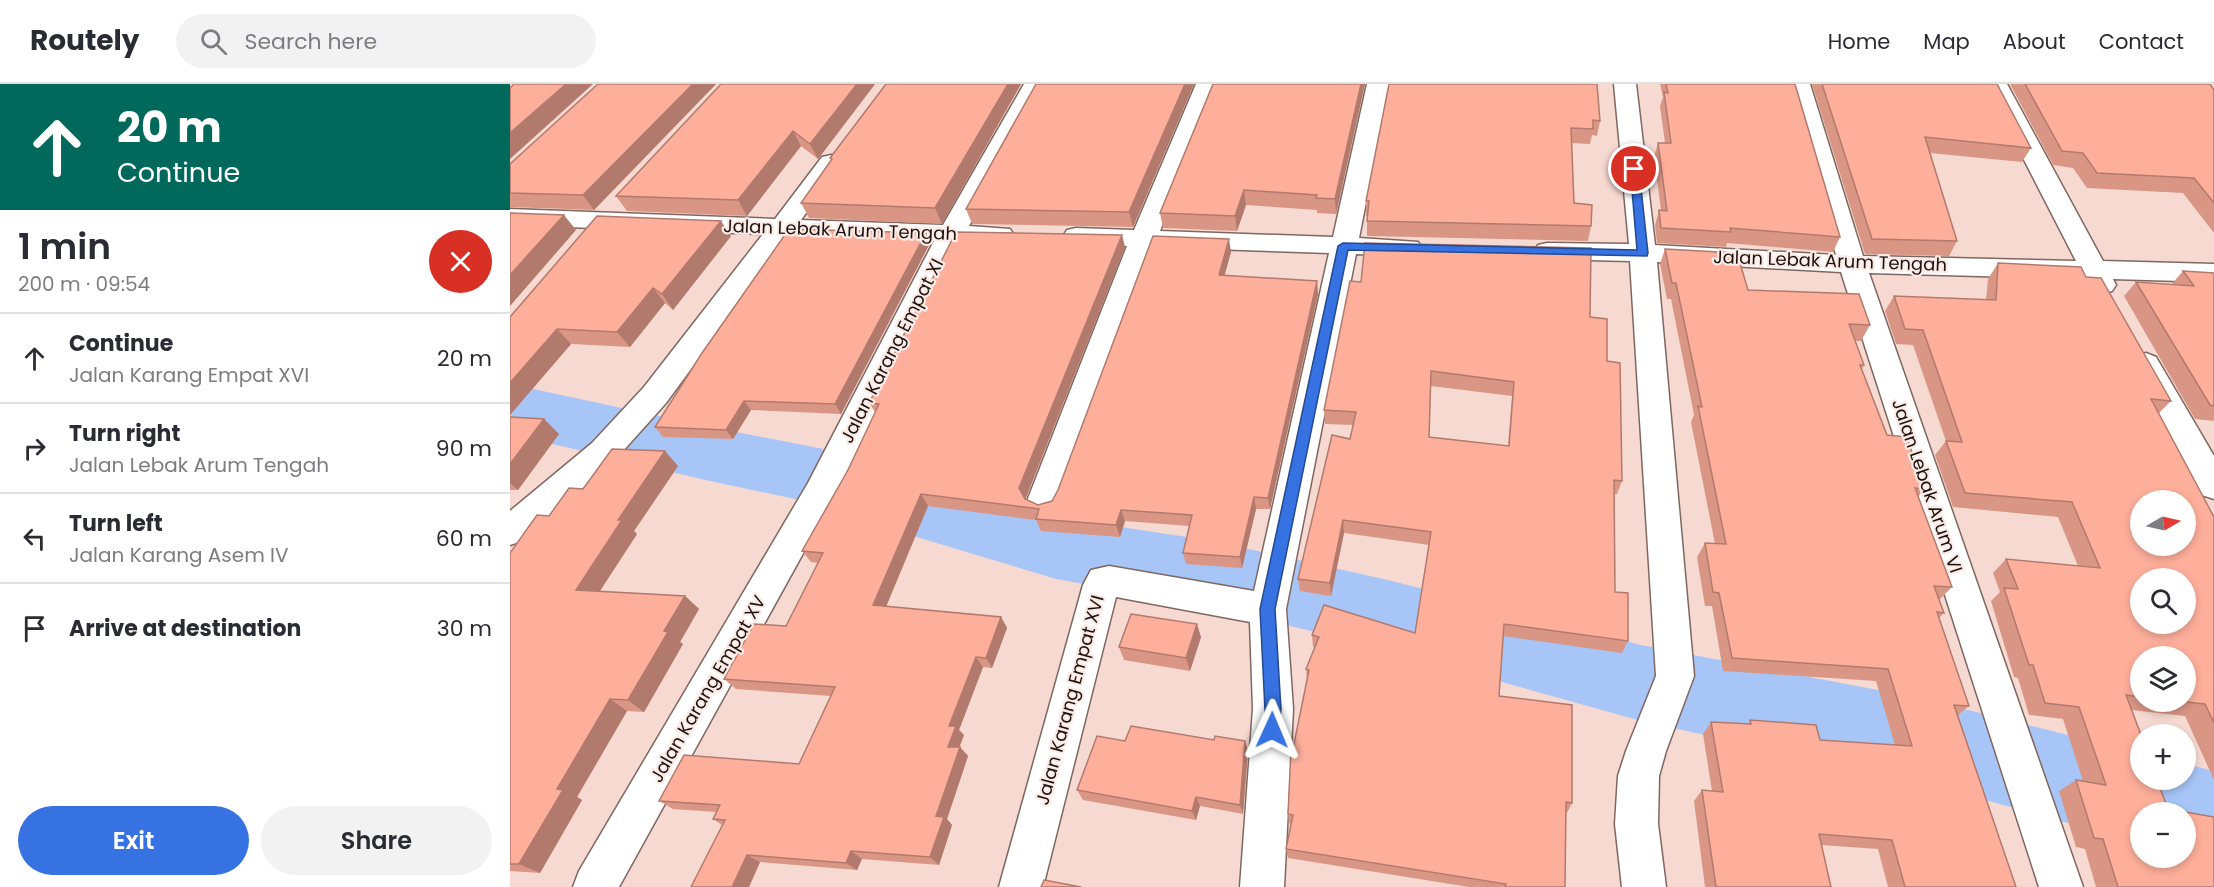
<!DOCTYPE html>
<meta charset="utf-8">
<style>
body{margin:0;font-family:Poppins,sans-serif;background:#f2f2f3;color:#2b2b33;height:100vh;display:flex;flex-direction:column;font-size:22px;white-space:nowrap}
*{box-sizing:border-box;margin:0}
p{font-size:20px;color:#7c7c81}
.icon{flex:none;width:33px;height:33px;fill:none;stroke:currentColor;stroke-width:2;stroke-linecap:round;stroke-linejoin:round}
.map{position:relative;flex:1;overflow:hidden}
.sheet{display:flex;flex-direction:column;background:#fff;width:510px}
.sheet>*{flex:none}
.guide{background:#00695c;color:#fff;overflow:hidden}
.needle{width:39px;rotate:81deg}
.tools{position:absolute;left:1620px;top:406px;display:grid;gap:12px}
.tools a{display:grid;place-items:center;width:66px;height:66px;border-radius:50%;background:#fff;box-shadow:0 3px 9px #0003;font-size:30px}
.pin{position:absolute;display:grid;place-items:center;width:51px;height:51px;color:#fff;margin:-26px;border:3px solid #fff;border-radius:50%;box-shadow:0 2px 6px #0007}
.me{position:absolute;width:66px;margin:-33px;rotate:1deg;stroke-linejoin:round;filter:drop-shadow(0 0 4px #0008)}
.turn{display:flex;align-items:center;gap:21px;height:126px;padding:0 18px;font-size:27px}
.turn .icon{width:78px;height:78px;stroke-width:2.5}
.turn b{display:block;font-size:42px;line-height:51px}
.round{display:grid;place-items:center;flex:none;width:63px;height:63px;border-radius:32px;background:#f2f2f3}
.summary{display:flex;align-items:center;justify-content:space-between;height:102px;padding:0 18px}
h1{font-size:36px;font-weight:600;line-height:45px}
.cta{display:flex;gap:12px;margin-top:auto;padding:12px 18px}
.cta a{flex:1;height:69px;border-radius:36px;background:#3672e1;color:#fff;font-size:24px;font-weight:600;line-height:69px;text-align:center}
.cta a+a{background:#f2f2f3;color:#2b2b33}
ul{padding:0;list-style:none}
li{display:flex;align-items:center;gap:18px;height:90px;padding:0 18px;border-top:2px solid #e1e1e2}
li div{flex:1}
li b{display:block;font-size:22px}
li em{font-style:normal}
header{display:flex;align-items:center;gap:36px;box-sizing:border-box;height:84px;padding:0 30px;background:#fff;border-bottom:2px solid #e1e1e2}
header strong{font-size:28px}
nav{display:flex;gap:33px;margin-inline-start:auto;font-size:21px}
.search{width:420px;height:54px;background:#f2f2f3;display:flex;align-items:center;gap:15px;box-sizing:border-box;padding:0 21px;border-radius:33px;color:#7c7c81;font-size:22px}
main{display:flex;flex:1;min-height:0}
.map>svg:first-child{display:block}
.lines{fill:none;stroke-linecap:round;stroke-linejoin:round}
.river{fill:#a8c5f7;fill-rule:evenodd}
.minor-casing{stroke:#7f6760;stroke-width:3}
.minor{fill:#fff;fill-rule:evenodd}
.wall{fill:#da9685;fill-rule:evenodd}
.shaded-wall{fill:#b27a6c}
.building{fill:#feaf9b;stroke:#b27a6c;stroke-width:1.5;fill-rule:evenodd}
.route{fill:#3672e1;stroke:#234a92;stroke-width:1.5}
.labels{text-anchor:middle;stroke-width:4.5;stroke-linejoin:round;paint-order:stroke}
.street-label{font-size:18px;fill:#1b1210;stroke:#fbeae5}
</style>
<header>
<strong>Routely</strong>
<div class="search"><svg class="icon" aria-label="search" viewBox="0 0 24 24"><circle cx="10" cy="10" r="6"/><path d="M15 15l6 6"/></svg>Search here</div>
<nav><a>Home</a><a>Map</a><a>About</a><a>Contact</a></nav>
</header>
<main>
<section class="sheet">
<div class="guide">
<div class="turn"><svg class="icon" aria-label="ahead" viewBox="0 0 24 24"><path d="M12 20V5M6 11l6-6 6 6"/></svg><div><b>20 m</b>Continue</div></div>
</div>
<div class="summary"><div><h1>1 min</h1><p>200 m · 09:54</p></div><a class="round" style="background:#d93025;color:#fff"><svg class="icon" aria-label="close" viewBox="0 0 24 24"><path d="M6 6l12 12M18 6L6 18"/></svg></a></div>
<ul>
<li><svg class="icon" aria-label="ahead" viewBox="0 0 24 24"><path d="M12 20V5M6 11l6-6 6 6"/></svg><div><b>Continue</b><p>Jalan Karang Empat XVI</p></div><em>20 m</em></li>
<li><svg class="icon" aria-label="right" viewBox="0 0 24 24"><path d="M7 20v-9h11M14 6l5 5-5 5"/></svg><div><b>Turn right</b><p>Jalan Lebak Arum Tengah</p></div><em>90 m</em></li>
<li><svg class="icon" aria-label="left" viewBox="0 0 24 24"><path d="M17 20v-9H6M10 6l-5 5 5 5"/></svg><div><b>Turn left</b><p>Jalan Karang Asem IV</p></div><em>60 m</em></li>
<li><svg class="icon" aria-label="arrive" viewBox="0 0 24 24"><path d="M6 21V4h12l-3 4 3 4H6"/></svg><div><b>Arrive at destination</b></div><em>30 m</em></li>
</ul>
<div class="cta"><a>Exit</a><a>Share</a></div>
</section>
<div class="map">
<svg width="1704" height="803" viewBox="0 0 1704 803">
<rect width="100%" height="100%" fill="#f6dad2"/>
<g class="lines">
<polygon class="river" points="0,300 200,343 407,383 433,392 449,407 546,433 703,457 878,496 1131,561 1410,614 1630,669 1630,696 1676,696 1676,680 1704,687 1704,779 1676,771 1676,729 1630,729 1630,759 1410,698 1131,637 878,566 703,523 546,495 400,451 385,436 200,397 0,350"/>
<defs>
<g id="minor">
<polygon points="514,0 536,0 459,142 500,145 504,151 500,157 491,159 450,158 322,417 109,803 63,803 69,787 298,399 424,157 279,151 156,319 104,377 12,457 0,461 0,427 82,359 134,303 253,150 0,141 0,125 265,135 312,73 321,71 330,73 333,78 291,136 433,141"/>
<polygon points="686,0 708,0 650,147 823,153 857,0 879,0 849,154 908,158 912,164 908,170 899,172 846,170 776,525 783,625 774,803 730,803 743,625 740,538 606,513 533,803 489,803 573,501 581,486 599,482 744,507 819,169 643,163 551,417 546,426 534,430 522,426 517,417 617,162 557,158 553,152 557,146 566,144 624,146"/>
<polygon points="1104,0 1126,0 1145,161 1326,171 1278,0 1300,0 1353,172 1566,177 1475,0 1497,0 1593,177 1704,180 1704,198 1603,195 1606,201 1602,207 1592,210 1582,207 1575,195 1359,189 1573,803 1529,803 1331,188 1147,178 1184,592 1156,667 1149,692 1148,740 1156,803 1112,803 1105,740 1108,692 1116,667 1146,592 1120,177 1037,175 1028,173 1024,167 1028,161 1037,159 1119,160"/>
<polygon points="1636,269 1646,273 1704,372 1704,415 1692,411 1621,280 1626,273"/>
</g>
</defs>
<use href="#minor" class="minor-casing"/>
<use href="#minor" class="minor"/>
</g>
<g class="wall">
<polygon points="88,0 206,0 84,126 0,123 0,80"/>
<polygon points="365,0 308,75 291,62 237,132 117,127 106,112"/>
<polygon points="376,0 511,0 432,140 299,134 291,119 321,76 320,74"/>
<polygon points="526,0 684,0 623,143 462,140 456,125"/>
<polygon points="703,0 855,0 826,130 807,129 807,126 736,121 727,147 653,144 650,129"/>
<polygon points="879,0 1090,37 1087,52 1082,51 1080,60 1061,59 1064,119 1081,142 1078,157 857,152 857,132 856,132 856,117"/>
<polygon points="1150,0 1285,0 1330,153 1323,168 1217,159 1216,163 1147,159 1145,141 1149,126 1151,126 1144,73 1148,59 1155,59 1150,22 1153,13"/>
<polygon points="1302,0 1487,0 1521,64 1512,78 1420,69 1447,157 1439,172 1355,170"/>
<polygon points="1500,0 1700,0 1704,6 1704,149 1673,109 1577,104 1563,84 1543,81"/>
<polygon points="416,149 420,159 331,330 241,326 223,355 153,353 145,343"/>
<polygon points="221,152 163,226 155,219 120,263 61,260 0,331 0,233"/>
<polygon points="615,163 515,416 528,421 542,417 721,168 714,192 807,197 808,210 760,425 746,425 732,484 676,480 673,469 679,442 615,437 610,453 531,447 526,436 418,422 376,523 491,533 497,544 482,584 473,583 449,646 454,651 449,663 458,672 437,735 442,741 429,781 352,775 347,786 250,778 239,803 212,741 203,735 206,728 163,725 149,717 289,680 321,612 226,605 214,595 276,542 308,479 301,478 292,467 338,386 365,328 359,319"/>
<polygon points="1155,165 1238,206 1360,241 1351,257 1345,257 1354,281 1352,285 1377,351 1414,405 1408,413 1442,503 1429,516 1434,529 1429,534 1459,622 1448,631 1506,803 1378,803 1368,765 1311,761 1321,803 1195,803 1184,717 1192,706 1202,707 1193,650 1201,638 1238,640 1240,636 1310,656 1385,661 1366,597 1213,587 1202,522 1195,522 1187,473 1195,459 1205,460 1181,338 1184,331 1161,215 1157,215 1150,180"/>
<path d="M 1488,179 L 1576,193 L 1661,317 L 1649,329 L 1704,433 L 1704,696 L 1675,632 L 1621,626 L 1658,725 L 1704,803 L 1586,803 L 1575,765 L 1566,763 L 1549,707 L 1566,696 L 1573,697 L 1553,635 L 1519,631 L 1508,594 L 1504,593 L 1481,517 L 1490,508 L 1483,489 L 1496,475 L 1568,482 L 1548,433 L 1443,423 L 1425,371 L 1436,357 L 1403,261 L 1386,260 L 1375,227 L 1384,212 L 1476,216 L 1478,195 ZM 1630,573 L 1676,618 L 1630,618 Z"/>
<polygon points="1673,187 1704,189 1704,337 1685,335 1614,212 1626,198 1661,201"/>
<path d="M 840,197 L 1080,233 L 1097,277 L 1112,397 L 1107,410 L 1105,410 L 1105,508 L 1118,557 L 1112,569 L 993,552 L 989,612 L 1062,719 L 1057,729 L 1056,728 L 1055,803 L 959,803 L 778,774 L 776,765 L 781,740 L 779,739 L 778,730 L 783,665 L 797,596 L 796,585 L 805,564 L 803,563 L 802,551 L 905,549 L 919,461 L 834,449 L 821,512 L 790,507 L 788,495 L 840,355 L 843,341 L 815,340 L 814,326 ZM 921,302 L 1002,312 L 998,362 L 919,353 Z"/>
<polygon points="0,333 34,335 49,350 8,406 0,406"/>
<polygon points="155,367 168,382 124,447 127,450 90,507 175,512 189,525 170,558 173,560 134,628 117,627 67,713 72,716 30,789 0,787 0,469 39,432 73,405"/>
<polygon points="691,553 680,587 614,576 609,563"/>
<polygon points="704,656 735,657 738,667 733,730 690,722 686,736 573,716 567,706 615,657"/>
</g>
<g class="shaded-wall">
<polygon points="56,0 83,0 0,75 0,49"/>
<polygon points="183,0 206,0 84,126 73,111"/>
<polygon points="347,0 365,0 308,75 300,60"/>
<polygon points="498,0 511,0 432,140 425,124"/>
<polygon points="675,0 684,0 623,143 619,128"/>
<polygon points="851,0 855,0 826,130 825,115"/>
<polygon points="283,47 291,62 237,132 228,116"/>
<polygon points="734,106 736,121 727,147 725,132"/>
<polygon points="54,131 66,146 0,222 0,191"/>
<polygon points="211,137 221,152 163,226 152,210"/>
<polygon points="416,149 420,159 331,330 325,320"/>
<polygon points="612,151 615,163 515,416 509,404"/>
<polygon points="719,155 721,168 711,204 709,191"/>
<polygon points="807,197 808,210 760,425 758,414"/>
<polygon points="143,204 155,219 120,263 107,248"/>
<polygon points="47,245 61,260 0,331 0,299"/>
<polygon points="234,317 241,326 223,355 216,346"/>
<polygon points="34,335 49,350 8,406 0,399 0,380"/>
<polygon points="155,367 168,382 124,447 127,450 82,519 66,506 108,436"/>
<polygon points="411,410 418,422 372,532 363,521"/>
<polygon points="744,413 746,425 732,484 730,473"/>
<polygon points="611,426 615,437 610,453 606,441"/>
<polygon points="833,436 834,449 821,512 820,499"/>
<polygon points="175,512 189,525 170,558 173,560 134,628 118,616 154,547"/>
<polygon points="491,533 497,544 482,584 476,574"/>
<polygon points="687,540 691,553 680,587 676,574"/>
<polygon points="466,573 473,583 449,646 454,651 446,672 438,663 439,642"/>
<polygon points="100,615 117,627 67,713 72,716 30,789 9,780 47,705"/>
<polygon points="735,657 738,667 733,730 730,721"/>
<polygon points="450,663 458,672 437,735 442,741 429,781 420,773 426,732"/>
<polygon points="686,713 690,722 686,736 682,727"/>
<polygon points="341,767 352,775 347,786 336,779"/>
<polygon points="237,771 250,778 239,803 222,803"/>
</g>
<g class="building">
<polygon points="4,0 56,0 0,49 0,4"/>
<polygon points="88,0 183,0 73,111 0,109 0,80"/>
<polygon points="211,0 347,0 300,60 283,47 228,116 106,112"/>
<polygon points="376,0 498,0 425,124 291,119 322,75 320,74"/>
<polygon points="526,0 675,0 619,128 456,125"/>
<polygon points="703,0 851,0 825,115 806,114 807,111 734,106 725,132 650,129"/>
<polygon points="879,0 1087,0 1090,37 1083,36 1083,45 1061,44 1064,119 1082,121 1081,142 857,137 859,117 856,117"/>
<polygon points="1156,0 1285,0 1330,153 1220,144 1221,148 1151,144 1149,126 1157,127 1148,59 1161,59 1154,8 1158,9"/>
<polygon points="1312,0 1487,0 1521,64 1415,53 1447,157 1362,155"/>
<polygon points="1515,0 1700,0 1704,6 1704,119 1684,94 1587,89 1573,69 1552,67"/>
<polygon points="0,129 54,131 0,191"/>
<polygon points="87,132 211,137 152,210 143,204 107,248 47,245 0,299 0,233"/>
<polygon points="279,145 416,149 325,320 234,317 216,346 145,343 192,269"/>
<polygon points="446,148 612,151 509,404 515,415 528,421 542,417 548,406 643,152 719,155 709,191 807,197 758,414 744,413 730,473 673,469 682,431 611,426 606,441 526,435 529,425 411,410 363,521 491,533 476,574 466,573 439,642 446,642 438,663 450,663 426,732 434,733 420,773 341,767 336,779 237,771 222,803 181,803 215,736 203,735 210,721 149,717 174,671 289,680 325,603 214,595 244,540 276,542 313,469 292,467 338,386 369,320 359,319"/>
<path d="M 855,159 L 1081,164 L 1080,233 L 1097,235 L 1097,277 L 1110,279 L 1112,397 L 1104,396 L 1105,508 L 1118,509 L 1118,557 L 994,540 L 989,612 L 1062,621 L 1062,719 L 1056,718 L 1055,803 L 995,803 L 996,800 L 776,765 L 783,731 L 778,730 L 781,665 L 783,665 L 799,586 L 796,585 L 809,553 L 802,551 L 814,521 L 905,549 L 921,448 L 833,436 L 820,499 L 788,495 L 822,351 L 840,355 L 846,328 L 814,326 L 840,197 L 851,198 ZM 921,287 L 1004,298 L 999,362 L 919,353 Z"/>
<polygon points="1155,165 1227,169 1238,206 1349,210 1360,241 1339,240 1354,281 1350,281 1377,351 1397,353 1414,405 1405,404 1442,503 1424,502 1434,529 1427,528 1459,622 1444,621 1506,803 1395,803 1382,756 1309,750 1321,803 1206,803 1192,706 1213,708 1201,638 1241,640 1240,636 1306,641 1310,656 1402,662 1378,585 1222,574 1209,509 1203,508 1195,459 1216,460 1188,322 1192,323 1166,199 1162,199"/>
<path d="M 1488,179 L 1571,183 L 1576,193 L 1591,194 L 1661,317 L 1641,315 L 1704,433 L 1704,639 L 1695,620 L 1676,618 L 1676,573 L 1630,573 L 1630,613 L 1616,611 L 1631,651 L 1630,696 L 1647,696 L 1658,725 L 1704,733 L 1704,803 L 1608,803 L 1593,755 L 1584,754 L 1566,696 L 1596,701 L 1569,623 L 1535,619 L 1523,581 L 1519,581 L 1494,504 L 1508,505 L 1496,475 L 1590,484 L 1562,418 L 1455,409 L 1436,357 L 1452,358 L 1413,246 L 1395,245 L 1384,212 L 1486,216 ZM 1630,417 L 1676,417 L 1676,462 L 1630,462 ZM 1630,495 L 1676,495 L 1676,540 L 1630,540 ZM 1630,729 L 1676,729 L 1676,774 L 1630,774 Z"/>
<polygon points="1673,187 1704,189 1704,322 1700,321 1626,198 1684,202"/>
<polygon points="0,333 34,335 0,380"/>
<polygon points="102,365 155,367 108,436 112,436 66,506 175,512 154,547 158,548 118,616 100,615 47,705 53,706 9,780 0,780 0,469 27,431 39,432 59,404 73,405"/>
<polygon points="621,530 687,540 676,574 609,563"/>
<polygon points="621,642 704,656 705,652 735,657 730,721 686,713 682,727 567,706 587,652 615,657"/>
<polygon points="534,796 571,803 531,803"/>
</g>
<polygon class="route" points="1120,82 1129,85 1138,169 1137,172 838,166 765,525 771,626 768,652 762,654 756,652 754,646 755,626 750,525 828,162 833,159 1127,166"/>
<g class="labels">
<g class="street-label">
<text transform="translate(330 146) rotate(2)" y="6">Jalan Lebak Arum Tengah</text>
<text transform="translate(1320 177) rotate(2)" y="6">Jalan Lebak Arum Tengah</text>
<text transform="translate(382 267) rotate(-63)" y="6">Jalan Karang Empat XI</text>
<text transform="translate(1417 402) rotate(71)" y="6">Jalan Lebak Arum VI</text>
<text transform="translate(198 605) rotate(-60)" y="6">Jalan Karang Empat XV</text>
<text transform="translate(560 616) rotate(-75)" y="6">Jalan Karang Empat XVI</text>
</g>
</g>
</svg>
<div class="tools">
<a><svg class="needle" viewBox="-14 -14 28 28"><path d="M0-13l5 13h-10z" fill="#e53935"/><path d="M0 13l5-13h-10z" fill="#7c7c81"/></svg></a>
<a><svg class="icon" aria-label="search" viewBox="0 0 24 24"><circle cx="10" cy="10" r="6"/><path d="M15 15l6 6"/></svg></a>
<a><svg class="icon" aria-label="layers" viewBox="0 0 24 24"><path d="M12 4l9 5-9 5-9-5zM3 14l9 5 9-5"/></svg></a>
<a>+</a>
<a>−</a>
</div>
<div class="pin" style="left:1124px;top:85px;background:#d93025"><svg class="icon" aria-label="arrive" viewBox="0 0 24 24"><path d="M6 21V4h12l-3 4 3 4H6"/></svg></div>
<svg class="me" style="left:762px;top:646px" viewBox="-20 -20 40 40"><path d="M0-17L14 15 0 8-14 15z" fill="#3672e1" stroke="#fff" stroke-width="4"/></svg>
</div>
</main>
